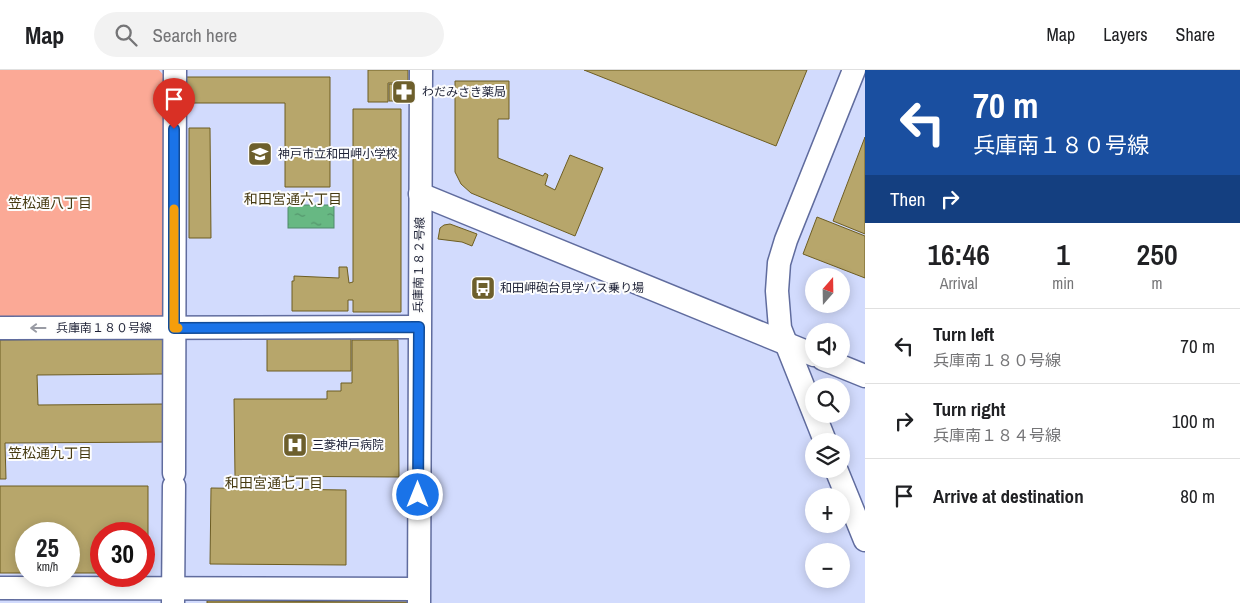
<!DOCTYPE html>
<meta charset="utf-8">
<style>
body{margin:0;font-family:"Archivo Narrow","Noto Sans JP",sans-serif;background:#f2f2f2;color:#202124;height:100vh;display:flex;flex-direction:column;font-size:19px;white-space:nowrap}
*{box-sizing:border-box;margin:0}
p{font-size:16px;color:#757577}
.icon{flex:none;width:28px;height:28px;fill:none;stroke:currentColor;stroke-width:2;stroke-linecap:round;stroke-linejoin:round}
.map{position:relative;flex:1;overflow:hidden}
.drawer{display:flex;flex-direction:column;background:#fff;width:375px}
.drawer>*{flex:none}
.top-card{background:#1a4fa0;color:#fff;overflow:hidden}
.needle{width:32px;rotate:20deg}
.buttons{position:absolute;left:805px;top:198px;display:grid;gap:10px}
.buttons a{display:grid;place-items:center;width:45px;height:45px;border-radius:50%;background:#fff;box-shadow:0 2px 12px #0003;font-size:25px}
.speed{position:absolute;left:15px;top:452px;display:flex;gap:10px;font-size:25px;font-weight:700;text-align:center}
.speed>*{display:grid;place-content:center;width:65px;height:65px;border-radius:50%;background:#fff;box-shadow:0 2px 12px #0003;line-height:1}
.speed small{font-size:12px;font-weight:400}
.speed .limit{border:8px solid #d22;background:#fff;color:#111}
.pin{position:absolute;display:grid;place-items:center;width:42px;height:42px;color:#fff;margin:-51px -21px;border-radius:50% 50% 50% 0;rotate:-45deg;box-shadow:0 0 5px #0007}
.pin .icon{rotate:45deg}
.me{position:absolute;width:55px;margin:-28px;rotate:0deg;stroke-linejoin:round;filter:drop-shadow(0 0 4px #0008)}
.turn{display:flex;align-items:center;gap:18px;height:105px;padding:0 25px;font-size:22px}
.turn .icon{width:65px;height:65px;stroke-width:2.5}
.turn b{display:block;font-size:35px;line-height:42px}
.then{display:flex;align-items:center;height:48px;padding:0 25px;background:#0003;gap:10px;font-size:19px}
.eta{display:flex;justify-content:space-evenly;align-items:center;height:85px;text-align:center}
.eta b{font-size:30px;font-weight:600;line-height:35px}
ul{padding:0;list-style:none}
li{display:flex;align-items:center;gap:15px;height:75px;padding:0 25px;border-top:1px solid #e0e0e0}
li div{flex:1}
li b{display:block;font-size:19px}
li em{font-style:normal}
header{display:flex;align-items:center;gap:30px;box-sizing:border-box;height:70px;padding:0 25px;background:#fff;border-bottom:1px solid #e0e0e0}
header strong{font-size:24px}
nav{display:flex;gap:28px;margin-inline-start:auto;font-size:18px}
.search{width:350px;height:45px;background:#f2f2f2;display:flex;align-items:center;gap:12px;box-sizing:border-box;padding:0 18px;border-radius:28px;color:#757577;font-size:19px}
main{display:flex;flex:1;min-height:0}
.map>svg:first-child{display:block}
.pitch{fill:#fba996}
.water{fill:url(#water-ripples);stroke:#508a6c}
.building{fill:#b7a66b;stroke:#6d5d22}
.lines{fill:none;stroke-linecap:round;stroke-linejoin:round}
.minor-casing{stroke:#606c9e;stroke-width:25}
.minor{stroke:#fff;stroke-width:22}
.oneway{stroke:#999ba4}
.route-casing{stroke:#114b97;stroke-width:12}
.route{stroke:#1a73e8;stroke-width:9}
.slow{stroke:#f59e0b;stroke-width:9}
.labels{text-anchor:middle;stroke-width:4;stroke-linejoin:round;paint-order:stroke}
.poi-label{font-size:12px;fill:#1c2035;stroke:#fdfdfd;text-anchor:start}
.street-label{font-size:12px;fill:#1c2035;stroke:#fdfdfd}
.neighbourhood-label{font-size:14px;fill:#463a11;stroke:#fdfdfd}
</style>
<header>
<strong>Map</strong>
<div class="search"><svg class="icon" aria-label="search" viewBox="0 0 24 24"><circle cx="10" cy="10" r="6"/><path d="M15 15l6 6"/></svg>Search here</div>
<nav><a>Map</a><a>Layers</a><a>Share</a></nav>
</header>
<main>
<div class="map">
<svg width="865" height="533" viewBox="0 0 865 533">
<defs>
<pattern id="water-ripples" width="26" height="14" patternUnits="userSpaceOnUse" patternTransform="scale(1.25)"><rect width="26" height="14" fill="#67b883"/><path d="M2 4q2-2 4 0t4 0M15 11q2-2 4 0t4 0" fill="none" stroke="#54956c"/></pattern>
</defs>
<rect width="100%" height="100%" fill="#d2dbfd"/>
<polygon class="pitch" points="0,0 159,0 167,9 169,240 158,250 0,250"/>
<rect class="water" x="288" y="135" width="46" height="23"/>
<g class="building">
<polygon points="368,0 408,0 408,13 388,13 388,32 368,32"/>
<polygon points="584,0 807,0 776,76"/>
<polygon points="186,7 330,7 330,117 285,117 285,33 186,33"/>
<polygon points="455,11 509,11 509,49 498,49 498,88 543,106 545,103 548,105 545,115 555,120 570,85 603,98 575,166 471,123 461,114 455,102"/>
<polygon points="389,14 408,14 409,31 389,31"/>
<polygon points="353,39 401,39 401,242 353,242 353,230 348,230 348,241 292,241 292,211 294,211 294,206 339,208 339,197 347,197 349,213 353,212"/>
<polygon points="189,58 210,58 211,168 189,168"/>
<polygon points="865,67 865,164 833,151"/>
<polygon points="817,147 865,166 865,208 803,184"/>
<polygon points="450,154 477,164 472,176 462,172 438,169 440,158 444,155"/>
<polygon points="267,267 351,268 351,301 267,301"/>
<polygon points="163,268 163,304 37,305 38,335 165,334 166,372 5,373 6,409 0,409 0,270"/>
<polygon points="352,270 398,270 399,407 235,406 234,329 327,329 327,321 341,321 341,313 352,313"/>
<polygon points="0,416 148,416 148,503 144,503 144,464 101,464 101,503 69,503 69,464 26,464 26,503 0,503"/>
<polygon points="211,418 346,420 346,495 210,494"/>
<polygon points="207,531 408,532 408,533 207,533"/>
</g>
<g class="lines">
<defs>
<g id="minor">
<polyline points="420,124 814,285"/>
<polyline points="0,258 419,257"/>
<polyline points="823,289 865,306"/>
<polyline points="825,371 780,258 777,221 779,193 786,170 854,0"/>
<polyline points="836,399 865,470"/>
<polyline points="174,403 175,0"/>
<polyline points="0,518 418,519"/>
<polyline points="173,532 174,416"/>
<polyline points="419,533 421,0"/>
</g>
</defs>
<use href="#minor" class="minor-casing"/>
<use href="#minor" class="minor"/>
</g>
<defs><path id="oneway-shaft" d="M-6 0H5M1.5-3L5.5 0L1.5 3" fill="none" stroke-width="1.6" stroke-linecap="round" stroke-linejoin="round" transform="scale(1.25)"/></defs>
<use class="oneway" href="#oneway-shaft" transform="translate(38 258) rotate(180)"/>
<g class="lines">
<defs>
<polyline id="route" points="174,59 174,258 419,257 418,425"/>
</defs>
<use href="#route" class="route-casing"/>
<use href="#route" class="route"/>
<polyline class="slow" points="174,139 174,258 178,258"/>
</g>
<defs>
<symbol id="pharmacy-square" viewBox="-11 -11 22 22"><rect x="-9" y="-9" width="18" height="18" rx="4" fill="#6d5f2c" stroke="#fdfdfd"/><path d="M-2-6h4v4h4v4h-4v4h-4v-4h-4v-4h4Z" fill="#fff"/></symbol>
<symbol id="school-square" viewBox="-11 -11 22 22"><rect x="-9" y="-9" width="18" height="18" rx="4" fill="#6d5f2c" stroke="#fdfdfd"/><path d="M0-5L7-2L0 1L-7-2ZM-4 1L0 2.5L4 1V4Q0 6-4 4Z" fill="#fff"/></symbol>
<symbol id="bus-square" viewBox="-11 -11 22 22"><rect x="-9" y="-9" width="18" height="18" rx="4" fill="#6d5f2c" stroke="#fdfdfd"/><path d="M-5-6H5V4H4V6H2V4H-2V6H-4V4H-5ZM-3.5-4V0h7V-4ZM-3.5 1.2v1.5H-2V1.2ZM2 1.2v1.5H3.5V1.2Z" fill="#fff"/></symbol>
<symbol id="hospital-square" viewBox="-11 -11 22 22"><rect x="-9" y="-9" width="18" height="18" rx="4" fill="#6d5f2c" stroke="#fdfdfd"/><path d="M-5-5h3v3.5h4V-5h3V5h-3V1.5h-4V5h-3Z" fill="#fff"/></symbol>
</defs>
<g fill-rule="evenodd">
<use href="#pharmacy-square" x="390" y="8" width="28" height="28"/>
<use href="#school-square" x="246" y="70" width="28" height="28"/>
<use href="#bus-square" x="469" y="204" width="28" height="28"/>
<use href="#hospital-square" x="281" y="361" width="28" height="28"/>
</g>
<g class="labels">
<g class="poi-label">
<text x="422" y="26">わだみさき薬局</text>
<text x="278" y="88">神戸市立和田岬小学校</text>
<text x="500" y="222">和田岬砲台見学バス乗り場</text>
<text x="312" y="379">三菱神戸病院</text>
</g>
<g class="street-label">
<text transform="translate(419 195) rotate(-89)" y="4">兵庫南１８２号線</text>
<text x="104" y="262">兵庫南１８０号線</text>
</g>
<g class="neighbourhood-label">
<text x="293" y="134">和田宮通六丁目</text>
<text x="50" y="138">笠松通八丁目</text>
<text x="50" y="388">笠松通九丁目</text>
<text x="274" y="418">和田宮通七丁目</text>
</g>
</g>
</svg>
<div class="buttons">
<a><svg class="needle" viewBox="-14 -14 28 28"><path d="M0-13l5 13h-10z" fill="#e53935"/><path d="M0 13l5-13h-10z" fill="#757577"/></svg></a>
<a><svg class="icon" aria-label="sound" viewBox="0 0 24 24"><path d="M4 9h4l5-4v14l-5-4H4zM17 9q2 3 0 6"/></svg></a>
<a><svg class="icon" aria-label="search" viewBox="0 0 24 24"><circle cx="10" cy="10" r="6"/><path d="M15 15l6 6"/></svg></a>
<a><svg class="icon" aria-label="layers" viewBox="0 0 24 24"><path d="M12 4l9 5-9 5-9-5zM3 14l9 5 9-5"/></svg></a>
<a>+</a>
<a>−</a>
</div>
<div class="speed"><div>25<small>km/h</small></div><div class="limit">30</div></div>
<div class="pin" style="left:174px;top:59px;background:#d93025"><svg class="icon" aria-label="arrive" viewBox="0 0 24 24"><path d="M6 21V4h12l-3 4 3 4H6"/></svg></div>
<svg class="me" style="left:418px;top:425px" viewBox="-20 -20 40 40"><circle r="17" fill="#1a73e8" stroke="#fff" stroke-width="3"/><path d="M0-11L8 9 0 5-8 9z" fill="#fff"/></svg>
</div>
<section class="drawer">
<div class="top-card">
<div class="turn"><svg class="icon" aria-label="left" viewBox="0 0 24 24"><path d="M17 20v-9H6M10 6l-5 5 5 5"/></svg><div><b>70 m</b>兵庫南１８０号線</div></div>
<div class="then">Then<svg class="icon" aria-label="right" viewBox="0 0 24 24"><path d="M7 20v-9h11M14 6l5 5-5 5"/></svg></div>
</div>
<div class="eta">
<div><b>16:46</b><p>Arrival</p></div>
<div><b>1</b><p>min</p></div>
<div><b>250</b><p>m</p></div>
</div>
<ul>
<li><svg class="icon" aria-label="left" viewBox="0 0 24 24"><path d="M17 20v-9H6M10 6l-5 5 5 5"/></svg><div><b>Turn left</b><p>兵庫南１８０号線</p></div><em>70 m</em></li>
<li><svg class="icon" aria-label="right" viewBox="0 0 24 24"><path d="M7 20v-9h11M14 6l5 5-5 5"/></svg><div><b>Turn right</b><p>兵庫南１８４号線</p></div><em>100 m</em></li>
<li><svg class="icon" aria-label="arrive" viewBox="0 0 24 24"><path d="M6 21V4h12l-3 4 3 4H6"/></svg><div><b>Arrive at destination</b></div><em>80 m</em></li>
</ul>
</section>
</main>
